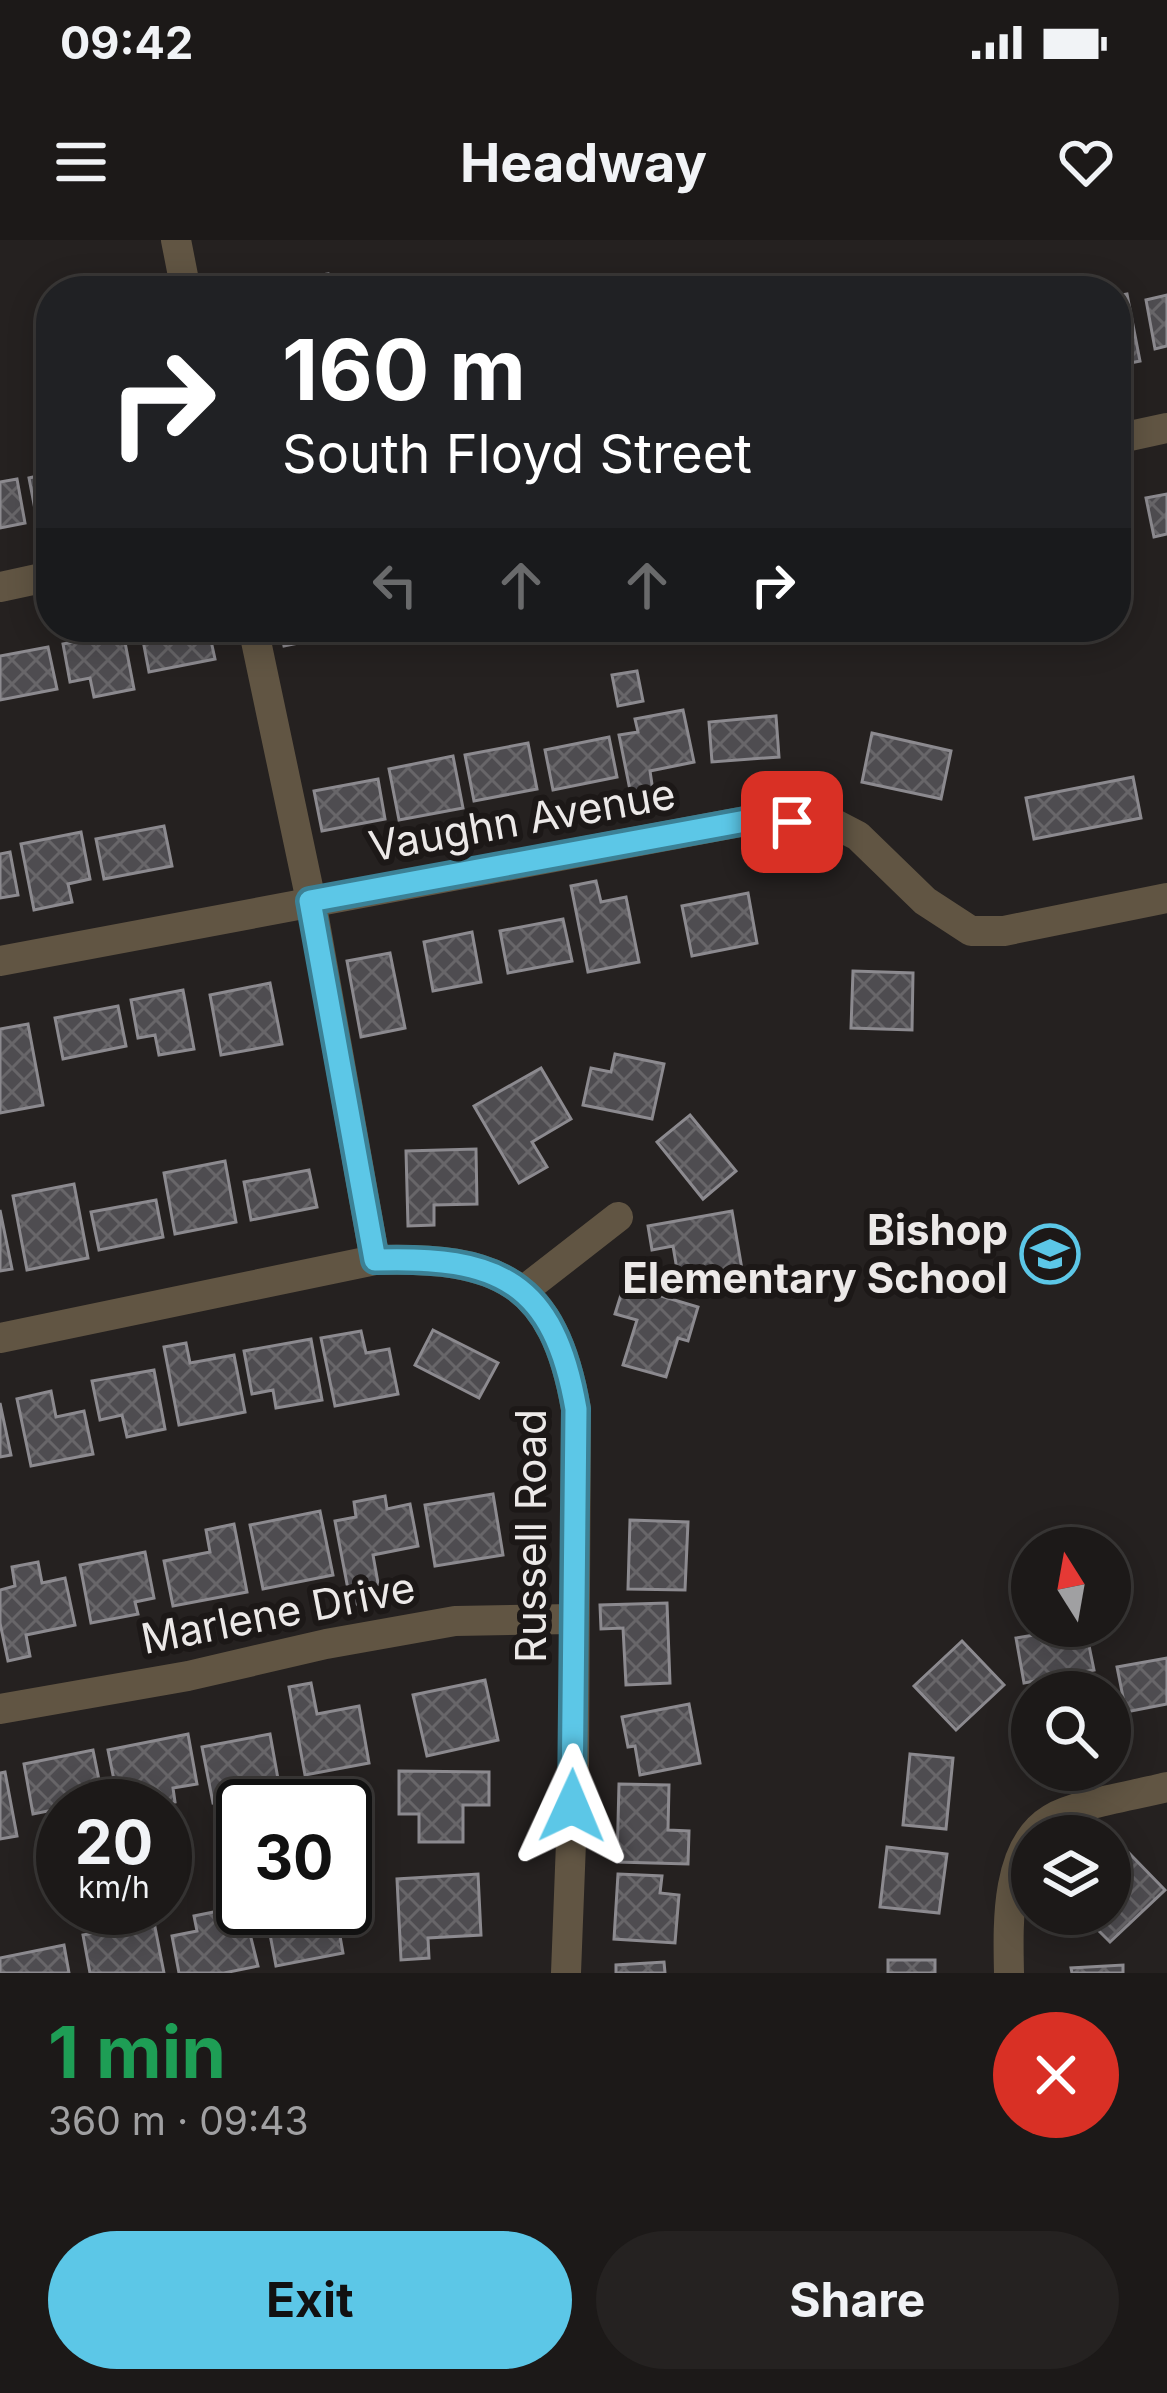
<!DOCTYPE html>
<meta charset="utf-8">
<style>
body{margin:0;font-family:Inter,sans-serif;background:#252221;color:#f1f3f6;height:100vh;display:flex;flex-direction:column;font-size:45px;white-space:nowrap}
*{box-sizing:border-box;margin:0}
p{font-size:39px;color:#a0a0a2}
.icon{flex:none;width:66px;height:66px;fill:none;stroke:currentColor;stroke-width:2;stroke-linecap:round;stroke-linejoin:round}
.map{position:relative;height:1733px;overflow:hidden}
.sheet{display:flex;flex-direction:column;background:#1c1918;flex:1}
.sheet>*{flex:none}
.banner{position:absolute;left:36px;top:36px;width:1095px;height:366px;border-radius:48px;box-shadow:0 6px 30px #0003,0 0 0 3px #3a3837;background:#202124;color:#fff;overflow:hidden}
.needle{width:78px;rotate:349deg}
.fabs{position:absolute;left:1011px;top:1287px;display:grid;gap:24px}
.fabs a{display:grid;place-items:center;width:120px;height:120px;border-radius:50%;background:#1c1918;box-shadow:0 6px 30px #0003,0 0 0 3px #3a3837;font-size:60px}
.speed{position:absolute;left:36px;top:1539px;display:flex;gap:24px;font-size:60px;font-weight:700;text-align:center}
.speed>*{display:grid;place-content:center;width:156px;height:156px;border-radius:50%;background:#1c1918;box-shadow:0 6px 30px #0003,0 0 0 3px #3a3837;line-height:1}
.speed small{font-size:30px;font-weight:400}
.speed .limit{border:6px solid #111;border-radius:18px;background:#fff;color:#111}
.pin{position:absolute;display:grid;place-items:center;width:102px;height:102px;color:#fff;margin:-51px;border-radius:24px;box-shadow:0 6px 18px #0006}
.me{position:absolute;width:132px;margin:-66px;rotate:1deg;stroke-linejoin:round;filter:drop-shadow(0 0 9px #0008)}
.turn{display:flex;align-items:center;gap:42px;height:252px;padding:0 48px;font-size:54px}
.turn .icon{width:156px;height:156px;stroke-width:2.5}
.turn b{display:block;font-size:84px;line-height:102px}
.lanes{display:flex;align-items:center;height:114px;padding:0 48px;background:#0003;justify-content:center;gap:60px;direction:ltr}
.lanes .off{opacity:.35}
.round{display:grid;place-items:center;flex:none;width:126px;height:126px;border-radius:63px;background:#252221}
.overview{display:flex;align-items:center;justify-content:space-between;height:204px;padding:0 48px}
h1{font-size:72px;font-weight:700;line-height:90px;color:#1e9e55}
.button{display:flex;gap:24px;margin-top:auto;padding:24px 48px}
.button a{flex:1;height:138px;border-radius:72px;background:#5cc7e7;color:#111;font-size:48px;font-weight:700;line-height:138px;text-align:center}
.button a+a{background:#252221;color:#f1f3f6}
.status{display:flex;justify-content:space-between;align-items:center;height:84px;padding:0 60px;background:#1c1918;direction:ltr}
.status svg{height:33px;fill:currentColor}
header{display:flex;justify-content:space-between;align-items:center;height:156px;padding:0 48px;background:#1c1918;font-size:54px;font-weight:700}
.map>svg:first-child{display:block}
.building{fill:url(#building-cross-hatch);stroke:#8c8a8f;stroke-width:3}
.lines{fill:none;stroke-linecap:round;stroke-linejoin:round}
.minor{stroke:#615543;stroke-width:30}
.route-casing{stroke:#3c8196;stroke-width:30}
.route{stroke:#5cc7e7;stroke-width:21}
.labels{text-anchor:middle;stroke-width:12;stroke-linejoin:round;paint-order:stroke}
.street-label{font-size:42px;fill:#ece9e8;stroke:#1c1817}
.poi-label{font-size:42px;font-weight:bold;fill:#ece9e8;stroke:#1c1817;text-anchor:end}
</style>
<div class="status"><b>09:42</b><svg viewBox="0 0 49 12"><path d="M0 12V9h3v3zM5 12V6h3v6zM10 12V3h3v9zM15 12V0h3v12zM26 1h20v11H26zM47 4h2v5h-2z"/></svg></div>
<header><svg class="icon" aria-label="menu" viewBox="0 0 24 24"><path d="M4 6h16M4 12h16M4 18h16"/></svg>Headway<svg class="icon" aria-label="heart" viewBox="0 0 24 24"><path d="M12 20l-8-8c-3-5 5-10 8-4 3-6 11-1 8 4z"/></svg></header>
<div class="map">
<svg width="1167" height="1733" viewBox="0 0 1167 1733">
<defs>
<pattern id="building-cross-hatch" width="8" height="8" patternUnits="userSpaceOnUse" patternTransform="scale(3)"><rect width="8" height="8" fill="#4e4c50"/><path d="M0 0l8 8M0 8l8-8" fill="none" stroke="#686669"/></pattern>
</defs>
<rect width="100%" height="100%" fill="#252120"/>
<g class="building">
<polygon points="328,34 330,51 277,51 275,42"/>
<polygon points="1127,54 1140,121 1116,126 1116,56"/>
<polygon points="1167,55 1167,106 1155,109 1146,60"/>
<polygon points="51,233 51,277 37,280 29,238"/>
<polygon points="17,239 25,283 0,288 0,242"/>
<polygon points="1167,254 1167,294 1154,297 1146,258"/>
<polygon points="157,387 208,387 215,419 149,432 141,390"/>
<polygon points="280,387 346,387 347,393 284,406"/>
<polygon points="123,392 134,449 94,457 90,438 70,442 63,404"/>
<polygon points="48,407 57,449 0,460 0,416"/>
<polygon points="637,431 643,461 618,466 612,435"/>
<polygon points="683,470 694,522 650,531 653,551 631,555 619,495 638,492 635,479"/>
<polygon points="776,476 779,517 712,522 709,482"/>
<polygon points="872,493 951,511 941,559 862,542"/>
<polygon points="609,497 617,537 553,550 545,510"/>
<polygon points="528,503 537,549 474,561 465,515"/>
<polygon points="453,516 463,568 399,580 389,529"/>
<polygon points="1133,537 1141,578 1034,599 1026,558"/>
<polygon points="378,539 385,579 322,591 314,551"/>
<polygon points="164,586 172,626 104,639 96,599"/>
<polygon points="81,592 90,639 68,644 72,662 34,670 21,604"/>
<polygon points="10,612 18,655 0,658 0,614"/>
<polygon points="596,641 601,662 626,657 639,722 588,732 571,646"/>
<polygon points="748,653 757,703 692,716 682,666"/>
<polygon points="563,679 572,721 508,733 500,691"/>
<polygon points="472,692 481,742 433,751 424,702"/>
<polygon points="390,713 405,788 361,797 347,721"/>
<polygon points="853,731 913,733 912,790 851,788"/>
<polygon points="270,743 282,804 221,815 210,755"/>
<polygon points="183,750 194,809 159,815 155,795 138,798 131,760"/>
<polygon points="118,766 126,806 63,819 55,778"/>
<polygon points="28,784 43,865 0,873 0,789"/>
<polygon points="615,814 664,824 652,879 583,865 591,828 611,832"/>
<polygon points="541,828 571,879 532,902 547,927 519,943 474,866"/>
<polygon points="690,875 736,931 703,959 657,902"/>
<polygon points="476,909 477,964 434,965 434,985 408,986 406,911"/>
<polygon points="225,921 236,982 175,994 164,933"/>
<polygon points="309,930 317,967 251,980 244,942"/>
<polygon points="74,944 88,1018 27,1030 13,956"/>
<polygon points="156,960 163,997 99,1010 91,972"/>
<polygon points="0,970 12,1029 0,1031"/>
<polygon points="732,971 744,1041 681,1053 673,1006 652,1010 648,986"/>
<polygon points="624,1045 698,1067 688,1101 678,1098 666,1137 623,1125 637,1080 615,1074"/>
<polygon points="433,1090 498,1123 479,1158 415,1125"/>
<polygon points="361,1091 366,1113 389,1109 398,1154 335,1166 321,1098"/>
<polygon points="311,1099 322,1160 276,1168 273,1150 252,1154 244,1111"/>
<polygon points="186,1103 190,1123 234,1115 245,1172 179,1185 164,1107"/>
<polygon points="154,1130 165,1189 127,1197 122,1175 100,1180 92,1141"/>
<polygon points="51,1151 56,1177 84,1171 93,1214 31,1226 17,1159"/>
<polygon points="0,1163 11,1215 0,1217"/>
<polygon points="493,1254 503,1315 435,1326 425,1265"/>
<polygon points="385,1256 387,1269 410,1264 418,1306 373,1315 381,1360 351,1365 335,1281 356,1277 354,1262"/>
<polygon points="320,1271 333,1335 263,1349 250,1285"/>
<polygon points="630,1280 688,1282 685,1350 628,1349"/>
<polygon points="234,1284 247,1352 173,1366 164,1321 210,1312 206,1290"/>
<polygon points="145,1312 154,1358 135,1362 138,1374 91,1383 80,1325"/>
<polygon points="38,1322 42,1343 65,1338 75,1385 26,1395 30,1416 8,1421 0,1383 0,1350 15,1346 12,1327"/>
<polygon points="667,1363 670,1443 626,1445 623,1388 601,1389 600,1365"/>
<polygon points="1038,1386 1085,1386 1094,1430 1024,1443 1016,1398 1040,1394"/>
<polygon points="962,1401 1004,1445 956,1490 914,1446"/>
<polygon points="1167,1418 1167,1464 1126,1472 1117,1427"/>
<polygon points="485,1440 498,1500 427,1516 413,1455"/>
<polygon points="311,1443 317,1474 359,1466 369,1523 305,1535 289,1447"/>
<polygon points="689,1464 700,1523 640,1535 635,1506 628,1507 622,1477"/>
<polygon points="188,1494 197,1544 173,1548 175,1562 144,1566 142,1555 118,1560 108,1510"/>
<polygon points="270,1494 280,1550 213,1563 202,1507"/>
<polygon points="93,1510 103,1560 33,1574 24,1524"/>
<polygon points="910,1514 953,1518 946,1589 903,1585"/>
<polygon points="399,1531 489,1532 489,1565 463,1565 463,1602 419,1602 419,1574 399,1574"/>
<polygon points="5,1532 17,1596 0,1599 0,1533"/>
<polygon points="619,1544 669,1545 668,1590 689,1591 688,1624 617,1622"/>
<polygon points="887,1607 947,1614 939,1673 880,1667"/>
<polygon points="1129,1613 1165,1650 1110,1702 1082,1674 1110,1674 1110,1630"/>
<polygon points="478,1634 481,1695 428,1698 429,1718 401,1720 397,1639"/>
<polygon points="618,1634 662,1636 660,1653 679,1655 675,1703 614,1699"/>
<polygon points="243,1666 258,1726 224,1733 179,1733 172,1696 197,1691 194,1676"/>
<polygon points="265,1668 335,1668 343,1713 276,1726"/>
<polygon points="154,1682 164,1733 90,1733 83,1695"/>
<polygon points="64,1705 69,1733 0,1733 0,1718"/>
<rect x="888" y="1720" width="47" height="13"/>
<polygon points="664,1722 665,1733 616,1733 616,1725"/>
<polygon points="1123,1725 1123,1733 1072,1733 1071,1728"/>
</g>
<g class="lines">
<g class="minor">
<polyline points="176,0 186,51"/>
<polyline points="1116,199 1167,188"/>
<polyline points="0,347 51,336"/>
<polyline points="253,387 311,661 375,1020"/>
<polyline points="0,721 751,580 833,583 858,596 925,661 971,691 1004,691 1167,658"/>
<polyline points="523,1051 618,977"/>
<path d="M 0,1098 L 375,1020 C 498,1016 554,1041 576,1169 L 574,1524 L 566,1733"/>
<polyline points="0,1469 188,1436 326,1404 455,1381 574,1379"/>
<path d="M 1009,1733 C 1008,1685 1005,1607 1051,1579 C 1075,1564 1137,1555 1167,1547"/>
</g>
</g>
<g class="lines">
<defs>
<path id="route" d="M 572,1566 L 576,1169 C 554,1041 498,1016 375,1020 L 310,661 L 751,580 L 792,582"/>
</defs>
<use href="#route" class="route-casing"/>
<use href="#route" class="route"/>
</g>
<defs>
<symbol id="school-ring" viewBox="-11 -11 22 22"><circle r="9.5" fill="#1c1817" stroke="#5cc7e7" stroke-width="1.5"/><path d="M0-5L7-2L0 1L-7-2ZM-4 1L0 2.5L4 1V4Q0 6-4 4Z" fill="#5cc7e7"/></symbol>
</defs>
<g fill-rule="evenodd">
<use href="#school-ring" x="1017" y="981" width="66" height="66"/>
</g>
<g class="labels">
<g class="street-label">
<text transform="translate(522 580) rotate(-10)" y="15">Vaughn Avenue</text>
<text transform="translate(531 1296) rotate(-90)" y="15">Russell Road</text>
<text transform="translate(278 1373) rotate(-11)" y="15">Marlene Drive</text>
</g>
<g class="poi-label">
<text x="1008" y="1005">Bishop<tspan x="1008" dy="48">Elementary School</tspan></text>
</g>
</g>
</svg>
<div class="fabs">
<a><svg class="needle" viewBox="-14 -14 28 28"><path d="M0-13l5 13h-10z" fill="#e53935"/><path d="M0 13l5-13h-10z" fill="#a0a0a2"/></svg></a>
<a><svg class="icon" aria-label="search" viewBox="0 0 24 24"><circle cx="10" cy="10" r="6"/><path d="M15 15l6 6"/></svg></a>
<a><svg class="icon" aria-label="layers" viewBox="0 0 24 24"><path d="M12 4l9 5-9 5-9-5zM3 14l9 5 9-5"/></svg></a>
</div>
<div class="speed"><div>20<small>km/h</small></div><div class="limit">30</div></div>
<div class="pin" style="left:792px;top:582px;background:#d93025"><svg class="icon" aria-label="arrive" viewBox="0 0 24 24"><path d="M6 21V4h12l-3 4 3 4H6"/></svg></div>
<svg class="me" style="left:572px;top:1566px" viewBox="-20 -20 40 40"><path d="M0-17L14 15 0 8-14 15z" fill="#5cc7e7" stroke="#fff" stroke-width="4"/></svg>
<div class="banner">
<div class="turn"><svg class="icon" aria-label="right" viewBox="0 0 24 24"><path d="M7 20v-9h11M14 6l5 5-5 5"/></svg><div><b>160 m</b>South Floyd Street</div></div>
<div class="lanes"><svg class="icon off" aria-label="left" viewBox="0 0 24 24"><path d="M17 20v-9H6M10 6l-5 5 5 5"/></svg><svg class="icon off" aria-label="ahead" viewBox="0 0 24 24"><path d="M12 20V5M6 11l6-6 6 6"/></svg><svg class="icon off" aria-label="ahead" viewBox="0 0 24 24"><path d="M12 20V5M6 11l6-6 6 6"/></svg><svg class="icon" aria-label="right" viewBox="0 0 24 24"><path d="M7 20v-9h11M14 6l5 5-5 5"/></svg></div>
</div>
</div>
<section class="sheet">
<div class="overview"><div><h1>1 min</h1><p>360 m · 09:43</p></div><a class="round" style="background:#d93025;color:#fff"><svg class="icon" aria-label="close" viewBox="0 0 24 24"><path d="M6 6l12 12M18 6L6 18"/></svg></a></div>
<div class="button"><a>Exit</a><a>Share</a></div>
</section>
